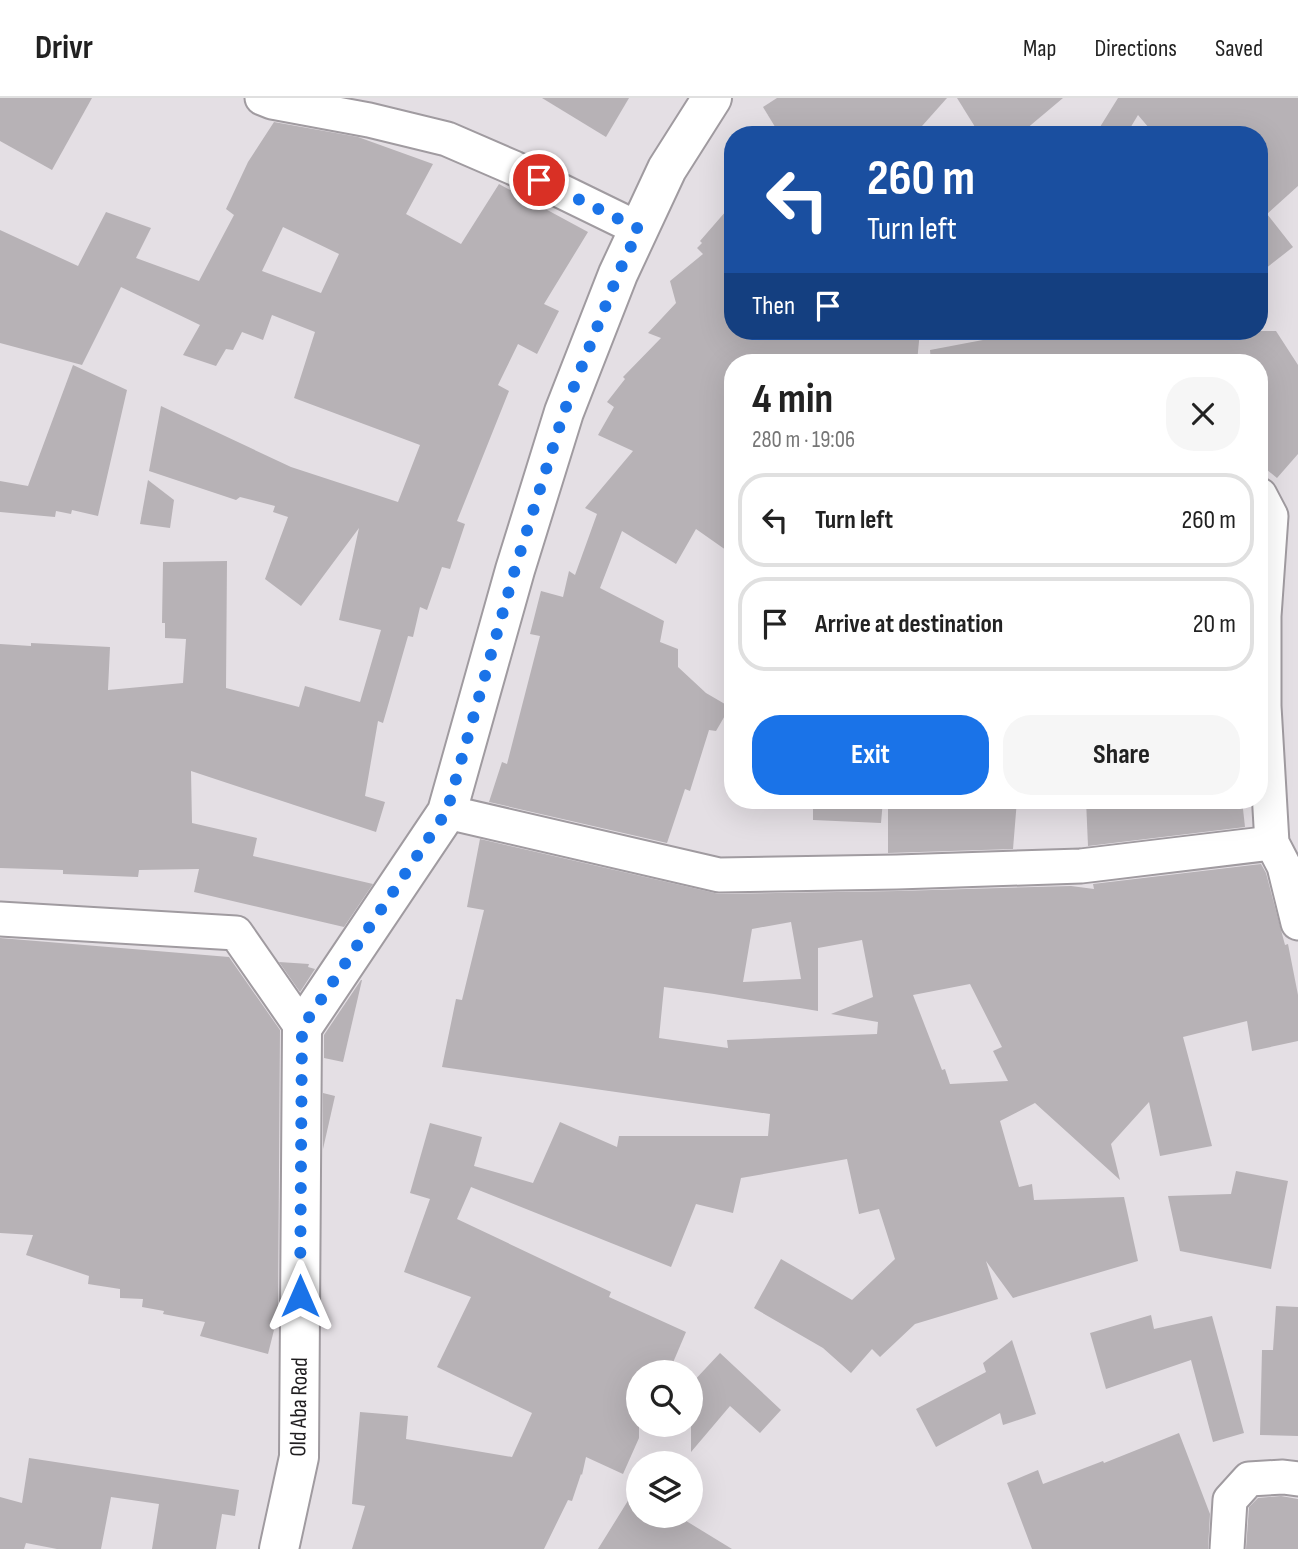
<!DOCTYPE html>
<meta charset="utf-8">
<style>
body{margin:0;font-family:"Sofia Sans Condensed",sans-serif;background:#f6f6f6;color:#222;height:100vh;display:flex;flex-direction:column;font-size:26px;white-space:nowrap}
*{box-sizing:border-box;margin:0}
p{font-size:23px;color:#767676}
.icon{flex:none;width:38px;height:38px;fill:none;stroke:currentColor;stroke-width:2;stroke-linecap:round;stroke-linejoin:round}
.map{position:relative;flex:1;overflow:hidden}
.sheet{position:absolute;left:724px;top:256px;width:544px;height:455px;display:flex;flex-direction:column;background:#fff;border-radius:28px;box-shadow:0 7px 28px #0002}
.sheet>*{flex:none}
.banner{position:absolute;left:724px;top:28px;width:544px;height:214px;border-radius:28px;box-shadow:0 7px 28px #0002;background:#1a4fa0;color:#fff;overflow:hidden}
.controls{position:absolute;left:626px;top:1262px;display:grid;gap:14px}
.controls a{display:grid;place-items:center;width:77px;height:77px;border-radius:50%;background:#fff;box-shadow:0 7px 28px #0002;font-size:35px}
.pin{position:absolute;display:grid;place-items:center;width:60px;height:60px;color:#fff;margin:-30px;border:4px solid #fff;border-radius:50%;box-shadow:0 2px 7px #0007}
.me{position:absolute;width:77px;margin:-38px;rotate:0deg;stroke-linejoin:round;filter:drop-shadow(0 0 5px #0008)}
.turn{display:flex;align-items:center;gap:24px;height:147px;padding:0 28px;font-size:32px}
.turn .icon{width:91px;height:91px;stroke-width:2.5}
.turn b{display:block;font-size:49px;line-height:60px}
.then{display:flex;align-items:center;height:66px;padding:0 28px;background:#0003;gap:14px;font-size:26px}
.round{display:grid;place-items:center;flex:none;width:74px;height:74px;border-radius:28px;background:#f6f6f6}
.head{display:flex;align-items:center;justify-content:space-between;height:119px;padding:0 28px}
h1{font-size:42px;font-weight:700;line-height:52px}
.cta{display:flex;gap:14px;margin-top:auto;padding:14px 28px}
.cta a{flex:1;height:80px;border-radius:28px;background:#1a73e8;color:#fff;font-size:28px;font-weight:700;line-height:80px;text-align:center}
.cta a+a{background:#f6f6f6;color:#222}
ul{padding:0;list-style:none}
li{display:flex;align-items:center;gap:21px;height:94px;margin:0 14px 10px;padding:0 14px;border:4px solid #e0e0e0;border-radius:28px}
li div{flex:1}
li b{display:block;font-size:26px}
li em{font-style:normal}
header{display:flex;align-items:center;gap:42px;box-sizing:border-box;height:98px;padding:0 35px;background:#fff;border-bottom:2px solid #e0e0e0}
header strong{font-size:33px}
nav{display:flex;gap:38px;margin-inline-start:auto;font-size:24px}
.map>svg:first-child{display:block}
.building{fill:#b7b2b6;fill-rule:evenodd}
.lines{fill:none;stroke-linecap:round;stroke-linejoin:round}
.minor-casing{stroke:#a09ba0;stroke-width:37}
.primary-casing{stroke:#a09ba0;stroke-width:42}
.minor{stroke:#fff;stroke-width:33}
.primary{stroke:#fff;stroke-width:38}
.route{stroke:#1a73e8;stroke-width:12;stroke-dasharray:0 21.6}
.labels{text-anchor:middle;stroke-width:5;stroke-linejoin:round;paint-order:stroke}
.street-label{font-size:23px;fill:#1f1d1f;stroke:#fff}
</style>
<header>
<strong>Drivr</strong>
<nav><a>Map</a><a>Directions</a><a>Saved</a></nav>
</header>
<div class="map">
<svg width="1298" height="1451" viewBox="0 0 1298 1451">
<rect width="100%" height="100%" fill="#e4dfe4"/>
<g class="building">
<polygon points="0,0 92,0 52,72 0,43"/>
<polygon points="542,0 629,0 606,39"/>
<polygon points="777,0 947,0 914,37 780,37 763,9"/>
<polygon points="957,0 1063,0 1019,37 980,37"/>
<polygon points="1118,0 1298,0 1298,88 1267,116 1293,149 1260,175 1260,37 1155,37 1138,17 1126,37 1095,37"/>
<path d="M 274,24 L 358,39 L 433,66 L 406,116 L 461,146 L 499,86 L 588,134 L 544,206 L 559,213 L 537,256 L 518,246 L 498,287 L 509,293 L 457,423 L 465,426 L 450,471 L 442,469 L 427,512 L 420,509 L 413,539 L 408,538 L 383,625 L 378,623 L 365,698 L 385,704 L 376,734 L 191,673 L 192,725 L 257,740 L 253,758 L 373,786 L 344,829 L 194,794 L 199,771 L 139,772 L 138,779 L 63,776 L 63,772 L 0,770 L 0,546 L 31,548 L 31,545 L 110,549 L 108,592 L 183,585 L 186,541 L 165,540 L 165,525 L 162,525 L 163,464 L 227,463 L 226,590 L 299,609 L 305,588 L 360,604 L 381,532 L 339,522 L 359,430 L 301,508 L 265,481 L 288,419 L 273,414 L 275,408 L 240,399 L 236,402 L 149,373 L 161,308 L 291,369 L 398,404 L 420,347 L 294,300 L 315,234 L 272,217 L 263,242 L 242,234 L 233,252 L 226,251 L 216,268 L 183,257 L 200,227 L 121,189 L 82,267 L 0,245 L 0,132 L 78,168 L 106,114 L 151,130 L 136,160 L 199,183 L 234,117 L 226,111 L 248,64 ZM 283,129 L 339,156 L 321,195 L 262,173 Z"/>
<polygon points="733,105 733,233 920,233 917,264 733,264 733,457 696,431 676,466 622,433 600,490 664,523 660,544 678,551 678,569 706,595 730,609 716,633 709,632 690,693 685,691 667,745 489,704 502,664 507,666 540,538 530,536 541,493 563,499 569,473 575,477 597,416 585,410 633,353 598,337 614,309 607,304 625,281 623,279 661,240 648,235 676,205 670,183 703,156 697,150 702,145 700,143"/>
<polygon points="1001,233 1276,233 1298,267 1298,356 1277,380 1260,366 1260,264 931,264 930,252 1004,238"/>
<polygon points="73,267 127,292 98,418 72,412 71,416 56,413 55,419 0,414 0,383 28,388"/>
<polygon points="148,382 174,402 170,430 140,426"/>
<polygon points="813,702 883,702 881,725 813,722"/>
<polygon points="970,702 1017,702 1013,751 888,755 888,708 970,708"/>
<polygon points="1086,702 1242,702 1245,729 1088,748"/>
<path d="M 480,741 L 719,796 L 898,793 L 1071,788 L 1094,791 L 1093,786 L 1261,766 L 1266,775 L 1285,847 L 1288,846 L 1298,897 L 1298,943 L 1252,953 L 1247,923 L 1183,939 L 1212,1048 L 1160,1058 L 1149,1004 L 1111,1046 L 1120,1082 L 1035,1005 L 1000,1023 L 1019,1089 L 1032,1086 L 1034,1102 L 1124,1099 L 1138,1163 L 1013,1200 L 986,1163 L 998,1201 L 915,1226 L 880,1259 L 872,1251 L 851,1275 L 823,1250 L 754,1210 L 781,1161 L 852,1202 L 895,1161 L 879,1111 L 859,1116 L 847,1061 L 741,1080 L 733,1115 L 696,1106 L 671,1169 L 471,1089 L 457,1121 L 611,1194 L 609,1199 L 686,1234 L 669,1274 L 639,1274 L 639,1340 L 623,1376 L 586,1359 L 582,1377 L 581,1376 L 572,1403 L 568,1402 L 544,1451 L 352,1451 L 365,1408 L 352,1406 L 360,1314 L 408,1318 L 406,1341 L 512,1359 L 532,1315 L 437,1269 L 471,1199 L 404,1174 L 430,1101 L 410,1095 L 430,1025 L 482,1039 L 474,1068 L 533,1085 L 560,1024 L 617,1049 L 619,1038 L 768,1038 L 770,1016 L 442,969 L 456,901 L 462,902 L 484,812 L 467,809 ZM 791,824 L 801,881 L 743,884 L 752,831 ZM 862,842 L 873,899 L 831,916 L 878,924 L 877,936 L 727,942 L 728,950 L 659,940 L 664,889 L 714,896 L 818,913 L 818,850 ZM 970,886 L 1002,949 L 993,953 L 1008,983 L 950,986 L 945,971 L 942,972 L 913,897 Z"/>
<polygon points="0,840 229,859 280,932 278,1216 268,1256 200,1238 205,1224 163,1216 164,1213 142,1209 143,1201 120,1200 120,1191 88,1186 89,1178 26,1157 33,1137 0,1135"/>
<polygon points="279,864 309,866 308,869 315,871 300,894"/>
<polygon points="361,882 362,882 343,964 324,960 324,937"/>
<polygon points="323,995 335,998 323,1051"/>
<polygon points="1236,1073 1288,1083 1271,1171 1180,1153 1168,1098 1231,1096"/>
<polygon points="1276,1208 1298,1209 1298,1338 1260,1337 1262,1252 1273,1252"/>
<polygon points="1151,1217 1154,1231 1212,1218 1244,1335 1213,1344 1191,1262 1106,1291 1090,1235"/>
<polygon points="1012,1242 1036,1316 1003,1327 1000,1315 936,1349 916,1311 986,1274 983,1265"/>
<polygon points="720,1255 781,1312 760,1335 730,1308 691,1354 691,1286"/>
<polygon points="1179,1335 1210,1416 1208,1451 1032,1451 1007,1385 1038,1372 1043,1386 1103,1363 1104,1365"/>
<polygon points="29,1360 239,1392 235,1418 222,1416 216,1451 152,1451 159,1406 111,1399 101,1451 57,1451 26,1445 24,1451 0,1451 0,1399 22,1405"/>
<polygon points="639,1385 639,1418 678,1418 732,1451 598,1451"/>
<polygon points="1281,1398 1298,1401 1298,1451 1246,1451 1249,1409 1258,1400"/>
</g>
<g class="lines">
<defs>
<g id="minor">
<polyline points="262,0 272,4 369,22 447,41 514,70 639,131"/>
<polyline points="1260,397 1271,418 1264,518 1264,608 1272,745 1284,768 1298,825"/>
<polyline points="447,714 719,777 897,774 1081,768 1272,745"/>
<polyline points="0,821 236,835 302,930"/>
<polyline points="1227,1451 1230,1402 1249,1381 1283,1379 1298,1381"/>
</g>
<polyline id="primary" points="279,1451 299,1359 302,930 447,714 515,472 564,314 618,176 667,71 712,0"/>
</defs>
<use href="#minor" class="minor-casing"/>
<use href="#primary" class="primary-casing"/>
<use href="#minor" class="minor"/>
<use href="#primary" class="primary"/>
</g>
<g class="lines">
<polyline class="route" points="300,1198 302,930 447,713 515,471 564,314 618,176 639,131 539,82"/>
</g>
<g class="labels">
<g class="street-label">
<text transform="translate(298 1309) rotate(-89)" y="8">Old Aba Road</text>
</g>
</g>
</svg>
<div class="controls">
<a><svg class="icon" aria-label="search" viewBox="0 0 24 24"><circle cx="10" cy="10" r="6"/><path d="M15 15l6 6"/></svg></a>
<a><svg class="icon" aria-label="layers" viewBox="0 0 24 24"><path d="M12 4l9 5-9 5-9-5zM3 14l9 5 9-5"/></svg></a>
</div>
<div class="pin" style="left:539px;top:82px;background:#d93025"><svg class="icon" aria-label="arrive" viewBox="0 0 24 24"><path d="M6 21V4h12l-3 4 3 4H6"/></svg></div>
<svg class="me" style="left:300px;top:1198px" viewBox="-20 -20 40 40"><path d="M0-17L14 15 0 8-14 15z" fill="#1a73e8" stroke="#fff" stroke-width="4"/></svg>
<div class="banner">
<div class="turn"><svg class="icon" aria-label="left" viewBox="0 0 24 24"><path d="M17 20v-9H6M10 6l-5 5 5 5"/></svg><div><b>260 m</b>Turn left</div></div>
<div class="then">Then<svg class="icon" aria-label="arrive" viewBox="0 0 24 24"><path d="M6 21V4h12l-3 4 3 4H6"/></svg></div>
</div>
<section class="sheet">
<div class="head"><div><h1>4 min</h1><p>280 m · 19:06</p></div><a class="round"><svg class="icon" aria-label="close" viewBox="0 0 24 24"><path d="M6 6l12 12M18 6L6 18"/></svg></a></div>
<ul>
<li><svg class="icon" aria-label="left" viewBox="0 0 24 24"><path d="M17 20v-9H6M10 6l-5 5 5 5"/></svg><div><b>Turn left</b></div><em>260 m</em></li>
<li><svg class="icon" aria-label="arrive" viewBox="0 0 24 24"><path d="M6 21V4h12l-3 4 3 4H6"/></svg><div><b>Arrive at destination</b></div><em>20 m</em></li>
</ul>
<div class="cta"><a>Exit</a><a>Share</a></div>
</section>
</div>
